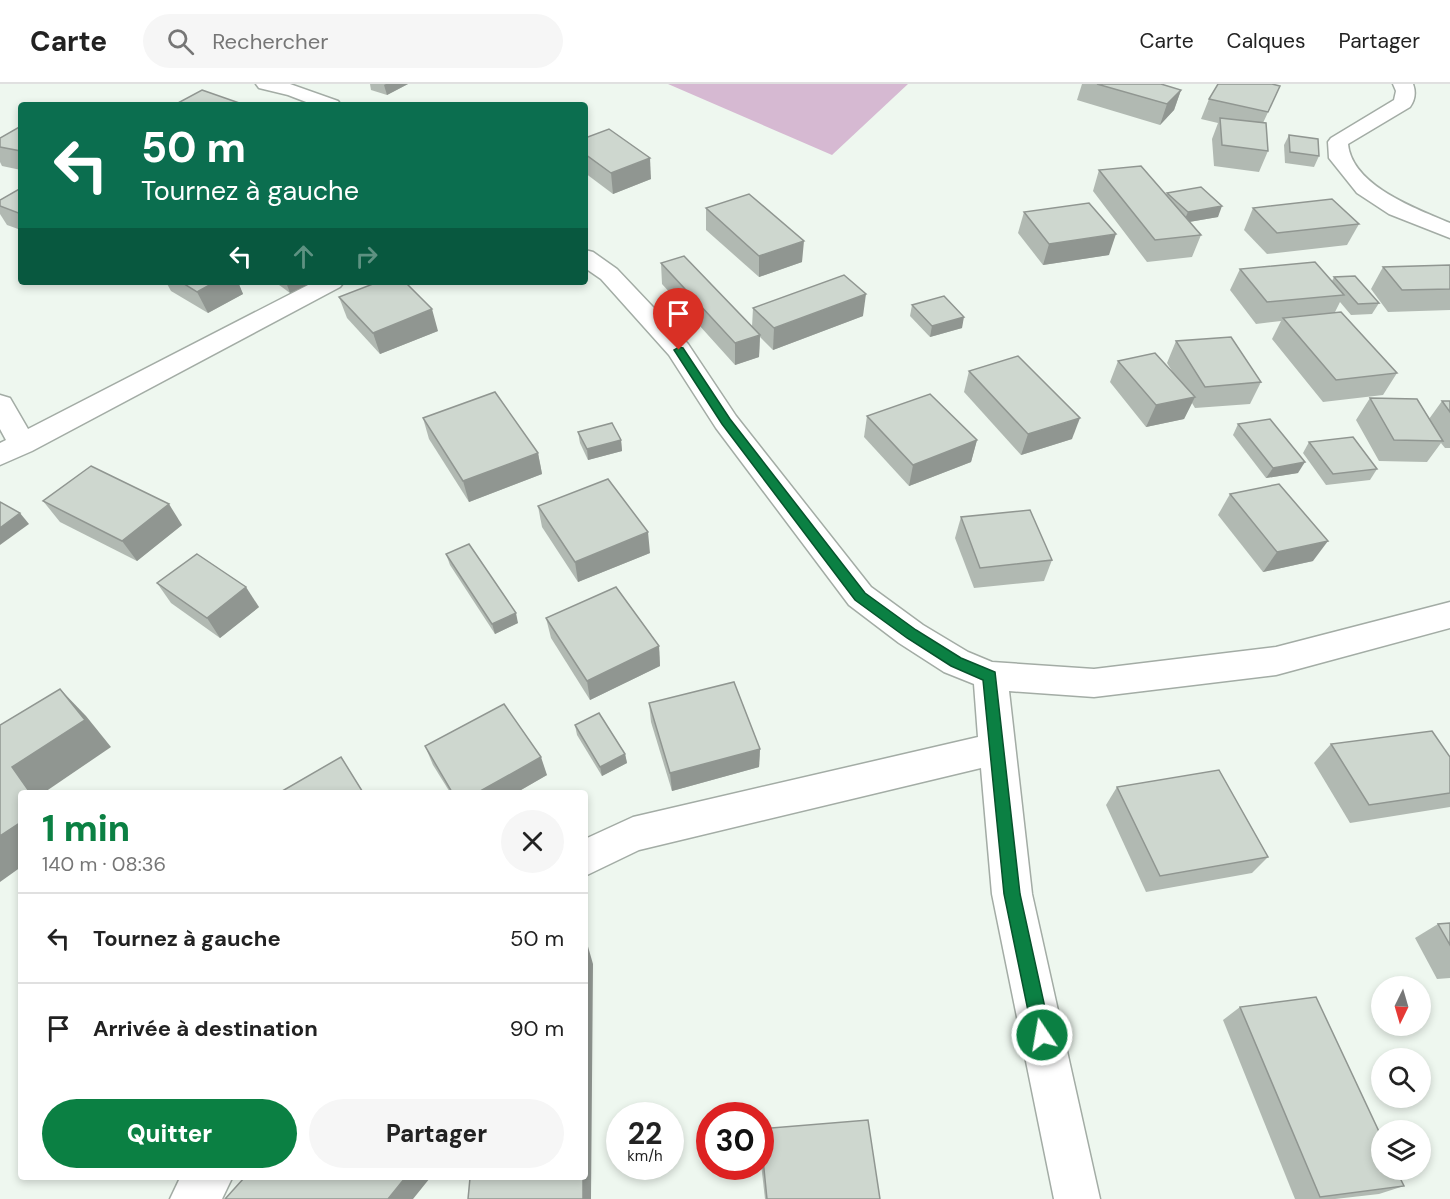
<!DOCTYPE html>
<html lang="fr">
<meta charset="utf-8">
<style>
body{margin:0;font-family:"DM Sans",sans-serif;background:#f6f6f6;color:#222;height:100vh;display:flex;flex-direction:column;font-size:22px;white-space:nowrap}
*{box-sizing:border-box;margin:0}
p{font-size:20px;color:#767676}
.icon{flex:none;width:33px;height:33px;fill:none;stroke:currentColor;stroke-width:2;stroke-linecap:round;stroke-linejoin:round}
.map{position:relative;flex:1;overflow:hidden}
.panel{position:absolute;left:18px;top:706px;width:570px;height:390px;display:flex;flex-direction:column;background:#fff;border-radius:6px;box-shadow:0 3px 9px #0003}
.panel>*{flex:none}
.guide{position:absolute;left:18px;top:18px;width:570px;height:183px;border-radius:6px;box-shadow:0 3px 9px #0003;background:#0b6e4f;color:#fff;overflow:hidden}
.needle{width:39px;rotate:185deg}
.buttons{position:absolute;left:1371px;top:892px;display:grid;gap:12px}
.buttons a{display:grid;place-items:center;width:60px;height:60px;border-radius:50%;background:#fff;box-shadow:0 3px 9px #0003;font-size:30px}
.speed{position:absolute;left:606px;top:1018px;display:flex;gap:12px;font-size:30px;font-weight:700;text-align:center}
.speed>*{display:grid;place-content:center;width:78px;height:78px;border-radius:50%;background:#fff;box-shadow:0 3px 9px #0003;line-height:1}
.speed small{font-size:15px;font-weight:400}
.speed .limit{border:9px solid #d22;background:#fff;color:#111}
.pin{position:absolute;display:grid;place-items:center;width:51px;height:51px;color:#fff;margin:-62px -26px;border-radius:50% 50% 50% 0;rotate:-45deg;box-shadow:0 0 6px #0007}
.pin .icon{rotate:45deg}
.me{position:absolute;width:66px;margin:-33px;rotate:348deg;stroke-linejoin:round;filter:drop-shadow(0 0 4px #0008)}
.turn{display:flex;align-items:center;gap:21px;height:126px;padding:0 24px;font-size:27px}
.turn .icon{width:78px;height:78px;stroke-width:2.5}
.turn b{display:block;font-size:42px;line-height:51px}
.lanes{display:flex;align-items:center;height:57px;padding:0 24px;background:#0003;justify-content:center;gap:30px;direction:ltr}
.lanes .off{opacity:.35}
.round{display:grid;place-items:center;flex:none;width:63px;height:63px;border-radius:32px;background:#f6f6f6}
.summary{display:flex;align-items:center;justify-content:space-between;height:102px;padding:0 24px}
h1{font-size:36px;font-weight:800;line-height:45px;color:#0b8043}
.button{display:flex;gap:12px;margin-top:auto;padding:12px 24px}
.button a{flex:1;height:69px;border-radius:36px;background:#0b8043;color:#fff;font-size:24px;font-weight:800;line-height:69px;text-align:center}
.button a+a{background:#f6f6f6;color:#222}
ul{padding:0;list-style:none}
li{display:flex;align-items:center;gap:18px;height:90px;padding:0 24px;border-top:2px solid #e0e0e0}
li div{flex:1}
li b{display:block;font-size:22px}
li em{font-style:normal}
header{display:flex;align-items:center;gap:36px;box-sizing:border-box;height:84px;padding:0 30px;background:#fff;border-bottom:2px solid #e0e0e0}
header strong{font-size:28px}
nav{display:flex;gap:33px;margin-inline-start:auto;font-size:21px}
.search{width:420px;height:54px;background:#f6f6f6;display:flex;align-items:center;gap:15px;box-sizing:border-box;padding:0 21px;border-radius:33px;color:#767676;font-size:22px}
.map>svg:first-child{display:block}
.green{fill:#d6b9d2}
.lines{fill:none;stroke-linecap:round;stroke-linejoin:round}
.minor-casing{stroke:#a3aca5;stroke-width:3}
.minor{fill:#fff;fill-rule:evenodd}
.wall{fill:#b1b9b2}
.shaded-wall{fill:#909691}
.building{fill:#ced7cf;stroke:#909691;stroke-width:1.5}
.route{fill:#0b8043;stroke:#07532c;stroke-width:1.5}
</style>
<header>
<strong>Carte</strong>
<div class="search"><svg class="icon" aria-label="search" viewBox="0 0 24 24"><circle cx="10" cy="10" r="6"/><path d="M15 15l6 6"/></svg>Rechercher</div>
<nav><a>Carte</a><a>Calques</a><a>Partager</a></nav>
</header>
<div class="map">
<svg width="1450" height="1115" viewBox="0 0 1450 1115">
<rect width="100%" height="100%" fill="#eef7ef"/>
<polygon class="green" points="668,0 908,0 832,71"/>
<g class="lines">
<defs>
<g id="minor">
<polygon points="256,0 290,0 338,17 341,21 314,21 288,11 259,4"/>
<path d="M 1393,0 L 1413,0 C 1416,8 1415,16 1410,23 L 1348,60 C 1352,102 1417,125 1450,139 L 1450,154 L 1389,130 L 1357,109 L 1329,74 L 1328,58 L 1331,54 L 1394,16 L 1396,7 Z"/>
<polygon points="585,166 593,168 617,185 688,260 736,332 871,503 923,541 968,568 992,578 1094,585 1276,563 1450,518 1450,544 1276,591 1094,613 1009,607 1032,810 1100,1115 1054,1115 992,810 981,684 639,766 585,792 585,755 633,733 978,653 974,600 944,588 899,559 849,521 716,344 669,271 601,195 585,184"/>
<polygon points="314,198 344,198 340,203 32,367 0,381 0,359 6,356 0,345 0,311 10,314 28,345"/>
<polygon points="180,1094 232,1094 222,1115 170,1115"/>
</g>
</defs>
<use href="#minor" class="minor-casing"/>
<use href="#minor" class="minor"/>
</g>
<g class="wall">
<polygon points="370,0 408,0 387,11 371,6"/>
<polygon points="1082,0 1161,0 1181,6 1174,26 1160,41 1077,16"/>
<polygon points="1280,2 1263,39 1268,67 1259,88 1214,82 1212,55 1218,39 1201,35 1209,15"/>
<polygon points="21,42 21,86 2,82 0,78 0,54"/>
<polygon points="1289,51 1319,72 1314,83 1285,79 1284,61"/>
<polygon points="585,54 651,95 613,110 585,89"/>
<polygon points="1099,86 1166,111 1167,109 1218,133 1189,138 1201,151 1192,173 1147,178 1093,107"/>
<polygon points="21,104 21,146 7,141 0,130 0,116"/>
<polygon points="706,124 802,178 759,193 706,146"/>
<polygon points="1253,124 1359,140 1347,161 1267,170 1244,146"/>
<polygon points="1024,128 1109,171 1043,181 1018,149"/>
<polygon points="661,179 752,243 753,224 863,232 773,266 760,253 759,273 735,281 662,200"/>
<polygon points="1450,181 1450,226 1388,228 1371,205 1383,183"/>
<polygon points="1240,185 1332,197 1334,193 1379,219 1372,230 1351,231 1340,218 1335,228 1397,289 1383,311 1323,318 1272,255 1281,237 1256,240 1230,206"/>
<polygon points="166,198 238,198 243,210 208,229 171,207"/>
<polygon points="275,198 313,198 290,209"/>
<polygon points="339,213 438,247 380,270 347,234"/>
<polygon points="912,221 962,244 930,253 910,232"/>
<polygon points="1176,257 1261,298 1250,320 1195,324 1192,319 1184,335 1146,343 1110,298 1118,277 1174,290 1167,279"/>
<polygon points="969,287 1072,355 1021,371 964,308"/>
<polygon points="1370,314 1429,335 1442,317 1450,317 1450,364 1445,364 1441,359 1427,378 1379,377 1356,336"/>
<polygon points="867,332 977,356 971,378 909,402 864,353"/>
<polygon points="423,334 538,369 542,390 469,418 429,355"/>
<polygon points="1238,340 1298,389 1266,394 1233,351"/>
<polygon points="578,348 621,356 622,367 588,376 580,359"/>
<polygon points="1309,358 1377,385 1370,396 1326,401 1303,369"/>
<polygon points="1230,410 1313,477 1263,488 1218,431"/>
<polygon points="43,417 182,441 137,477 60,438"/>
<polygon points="538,422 650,469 578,498 542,443"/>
<polygon points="961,433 1052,476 1044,497 974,504 955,454"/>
<polygon points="446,470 518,539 495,550 450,481"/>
<polygon points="157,499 259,523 220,554 171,519"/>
<polygon points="546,534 659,562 660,582 590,616 551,554"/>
<polygon points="649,619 760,665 759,683 672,707 651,638"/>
<polygon points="575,641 625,670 627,679 602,692 577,651"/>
<polygon points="1331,660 1450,673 1450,723 1350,739 1314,679"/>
<polygon points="425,662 547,691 514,710 451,710 433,681"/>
<polygon points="1117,703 1268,773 1252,789 1146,808 1106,721"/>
<polygon points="1450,839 1450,894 1437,895 1415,854 1438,840"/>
<polygon points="1240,923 1404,1102 1379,1110 1335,1115 1295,1115 1223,936"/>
<polygon points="760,1045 880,1115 765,1115 760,1071"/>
</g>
<g class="shaded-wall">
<polygon points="386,0 408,0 387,11 384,1"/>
<polygon points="1181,6 1174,26 1160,41 1167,20"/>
<polygon points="650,74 651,95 613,110 611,89"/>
<polygon points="1222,122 1218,133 1183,139 1188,128"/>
<polygon points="1116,150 1109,171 1043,181 1049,160"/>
<polygon points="804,157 802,178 759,193 759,172"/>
<polygon points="215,198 238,198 243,210 208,229 197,208"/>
<polygon points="286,198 313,198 290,209"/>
<polygon points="866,210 863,232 773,266 774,244"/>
<polygon points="432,225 438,247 380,270 373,249"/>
<polygon points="964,233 962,244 930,253 932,242"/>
<polygon points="760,251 759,273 735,281 735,259"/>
<polygon points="1195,313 1184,335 1146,343 1156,321"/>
<polygon points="1080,334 1072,355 1021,371 1028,350"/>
<polygon points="621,356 622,367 588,376 587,365"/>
<polygon points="977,356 971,378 909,402 913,381"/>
<polygon points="538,369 542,390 469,418 463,397"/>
<polygon points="1305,378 1298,389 1266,394 1273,384"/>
<polygon points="169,420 182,441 137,477 122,457"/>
<polygon points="20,429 29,440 0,461 0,444"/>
<polygon points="648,448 650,469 578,498 575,478"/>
<polygon points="1328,457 1313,477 1263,488 1277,468"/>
<polygon points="246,503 259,523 220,554 207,534"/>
<polygon points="516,529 518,539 495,550 492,540"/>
<polygon points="659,562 660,582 590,616 587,597"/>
<polygon points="60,605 86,632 111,663 42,710 31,710 12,683"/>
<polygon points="760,665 759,683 672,707 670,689"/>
<polygon points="625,670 627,679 602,692 600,683"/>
<polygon points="541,673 547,691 514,710 475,710"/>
<polygon points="21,738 21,783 0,798 0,752"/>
<polygon points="587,859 593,880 591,1115 583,1115 583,1094 585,1094 585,980"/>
<polygon points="405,1094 430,1094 413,1115 388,1115"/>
</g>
<g class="building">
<polygon points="1097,0 1161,0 1181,6 1167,20"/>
<polygon points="1218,0 1272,0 1280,2 1268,28 1209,15"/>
<polygon points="202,6 245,21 180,21 176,20"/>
<polygon points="1220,34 1266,39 1268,67 1222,61"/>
<polygon points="21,42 21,67 0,63 0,54"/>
<polygon points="609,45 650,74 611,89 585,70 585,54"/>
<polygon points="1289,51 1318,55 1319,72 1290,68"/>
<polygon points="1141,82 1201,151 1155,156 1099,86"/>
<polygon points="1201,103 1222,122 1188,128 1167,109"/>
<polygon points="21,104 21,130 0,122 0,116"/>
<polygon points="749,110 804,157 759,172 706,124"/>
<polygon points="1332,115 1359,140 1277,149 1253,124"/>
<polygon points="1089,119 1116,150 1049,160 1024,128"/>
<polygon points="684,172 760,251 735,259 661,179"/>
<polygon points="1315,178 1344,211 1267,218 1240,185"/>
<polygon points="1450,181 1450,205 1402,206 1383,183"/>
<polygon points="844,191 866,210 774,244 753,224"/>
<polygon points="1355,192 1379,219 1358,220 1334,193"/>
<polygon points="181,198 215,198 197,208"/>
<polygon points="378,198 405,198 432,225 373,249 339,213"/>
<polygon points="944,212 964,233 932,242 912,221"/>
<polygon points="1341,228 1397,289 1336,296 1283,234"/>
<polygon points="1231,253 1261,298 1205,303 1176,257"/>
<polygon points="1155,269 1195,313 1156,321 1118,277"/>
<polygon points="1018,272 1080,334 1028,350 969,287"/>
<polygon points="495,308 538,369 463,397 423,334"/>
<polygon points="930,310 977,356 913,381 867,332"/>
<polygon points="1370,314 1417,315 1443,357 1394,356"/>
<polygon points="1442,317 1450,317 1450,328"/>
<polygon points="1270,335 1305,378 1273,384 1238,340"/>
<polygon points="612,339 621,356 587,365 578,348"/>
<polygon points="1353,353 1377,385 1333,390 1309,358"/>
<polygon points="91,382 169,420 122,457 43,417"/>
<polygon points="608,395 648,448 575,478 538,422"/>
<polygon points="1279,400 1328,457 1277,468 1230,410"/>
<polygon points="0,418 20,429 0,444"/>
<polygon points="1030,426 1052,476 980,484 961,433"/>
<polygon points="469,460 516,529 492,540 446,470"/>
<polygon points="197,470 246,503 207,534 157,499"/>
<polygon points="616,503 659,562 587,597 546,534"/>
<polygon points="734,598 760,665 670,689 649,619"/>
<polygon points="60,605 85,636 12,683 31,710 21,710 21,738 0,752 0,641"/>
<polygon points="504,620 541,673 475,710 453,710 425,662"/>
<polygon points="599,629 625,670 600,683 575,641"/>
<polygon points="1432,647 1450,673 1450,709 1369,721 1331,660"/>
<polygon points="341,673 364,710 277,710"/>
<polygon points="1219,686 1268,773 1160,792 1117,703"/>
<polygon points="1450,839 1450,861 1438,840"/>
<polygon points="585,859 587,859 585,980"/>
<polygon points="1316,913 1382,1054 1382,1086 1396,1086 1404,1102 1320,1113 1240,923"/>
<polygon points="868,1036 880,1115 767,1115 760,1045"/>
<polygon points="244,1094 405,1094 388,1115 225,1115"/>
<polygon points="470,1094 583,1094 583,1115 468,1115"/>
</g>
<polygon class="route" points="679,263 683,264 730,335 865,509 916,546 961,574 995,588 1020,810 1051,951 1048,957 1042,960 1036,957 1033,951 1004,810 983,596 951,582 907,554 855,516 722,340 674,266"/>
</svg>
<div class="buttons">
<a><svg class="needle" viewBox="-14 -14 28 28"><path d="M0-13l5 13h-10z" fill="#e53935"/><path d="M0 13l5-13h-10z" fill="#767676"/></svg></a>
<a><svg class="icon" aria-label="search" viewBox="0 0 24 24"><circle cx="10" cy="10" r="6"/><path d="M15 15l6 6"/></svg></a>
<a><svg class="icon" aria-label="layers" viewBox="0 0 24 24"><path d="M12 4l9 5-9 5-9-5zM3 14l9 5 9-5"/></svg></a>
</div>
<div class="speed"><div>22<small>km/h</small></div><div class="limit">30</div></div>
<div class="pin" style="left:679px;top:266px;background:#d93025"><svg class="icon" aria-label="arrive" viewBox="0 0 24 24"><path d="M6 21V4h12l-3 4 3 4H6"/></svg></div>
<svg class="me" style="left:1042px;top:951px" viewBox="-20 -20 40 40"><circle r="17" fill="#0b8043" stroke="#fff" stroke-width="3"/><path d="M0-11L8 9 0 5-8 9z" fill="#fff"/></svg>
<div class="guide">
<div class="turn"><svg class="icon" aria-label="left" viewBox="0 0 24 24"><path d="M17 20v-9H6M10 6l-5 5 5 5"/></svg><div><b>50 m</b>Tournez à gauche</div></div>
<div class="lanes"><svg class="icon" aria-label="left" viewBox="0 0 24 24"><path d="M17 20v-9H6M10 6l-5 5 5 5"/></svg><svg class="icon off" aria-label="ahead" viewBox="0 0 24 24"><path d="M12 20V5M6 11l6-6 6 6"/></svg><svg class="icon off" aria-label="right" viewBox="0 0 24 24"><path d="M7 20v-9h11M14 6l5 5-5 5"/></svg></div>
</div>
<section class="panel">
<div class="summary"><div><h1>1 min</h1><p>140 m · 08:36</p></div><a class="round"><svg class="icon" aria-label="close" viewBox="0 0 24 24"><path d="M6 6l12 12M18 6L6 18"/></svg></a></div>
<ul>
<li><svg class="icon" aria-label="left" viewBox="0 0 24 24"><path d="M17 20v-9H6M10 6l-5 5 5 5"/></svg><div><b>Tournez à gauche</b></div><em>50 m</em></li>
<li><svg class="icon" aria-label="arrive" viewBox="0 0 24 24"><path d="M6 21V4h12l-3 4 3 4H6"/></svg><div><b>Arrivée à destination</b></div><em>90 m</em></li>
</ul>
<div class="button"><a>Quitter</a><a>Partager</a></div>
</section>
</div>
